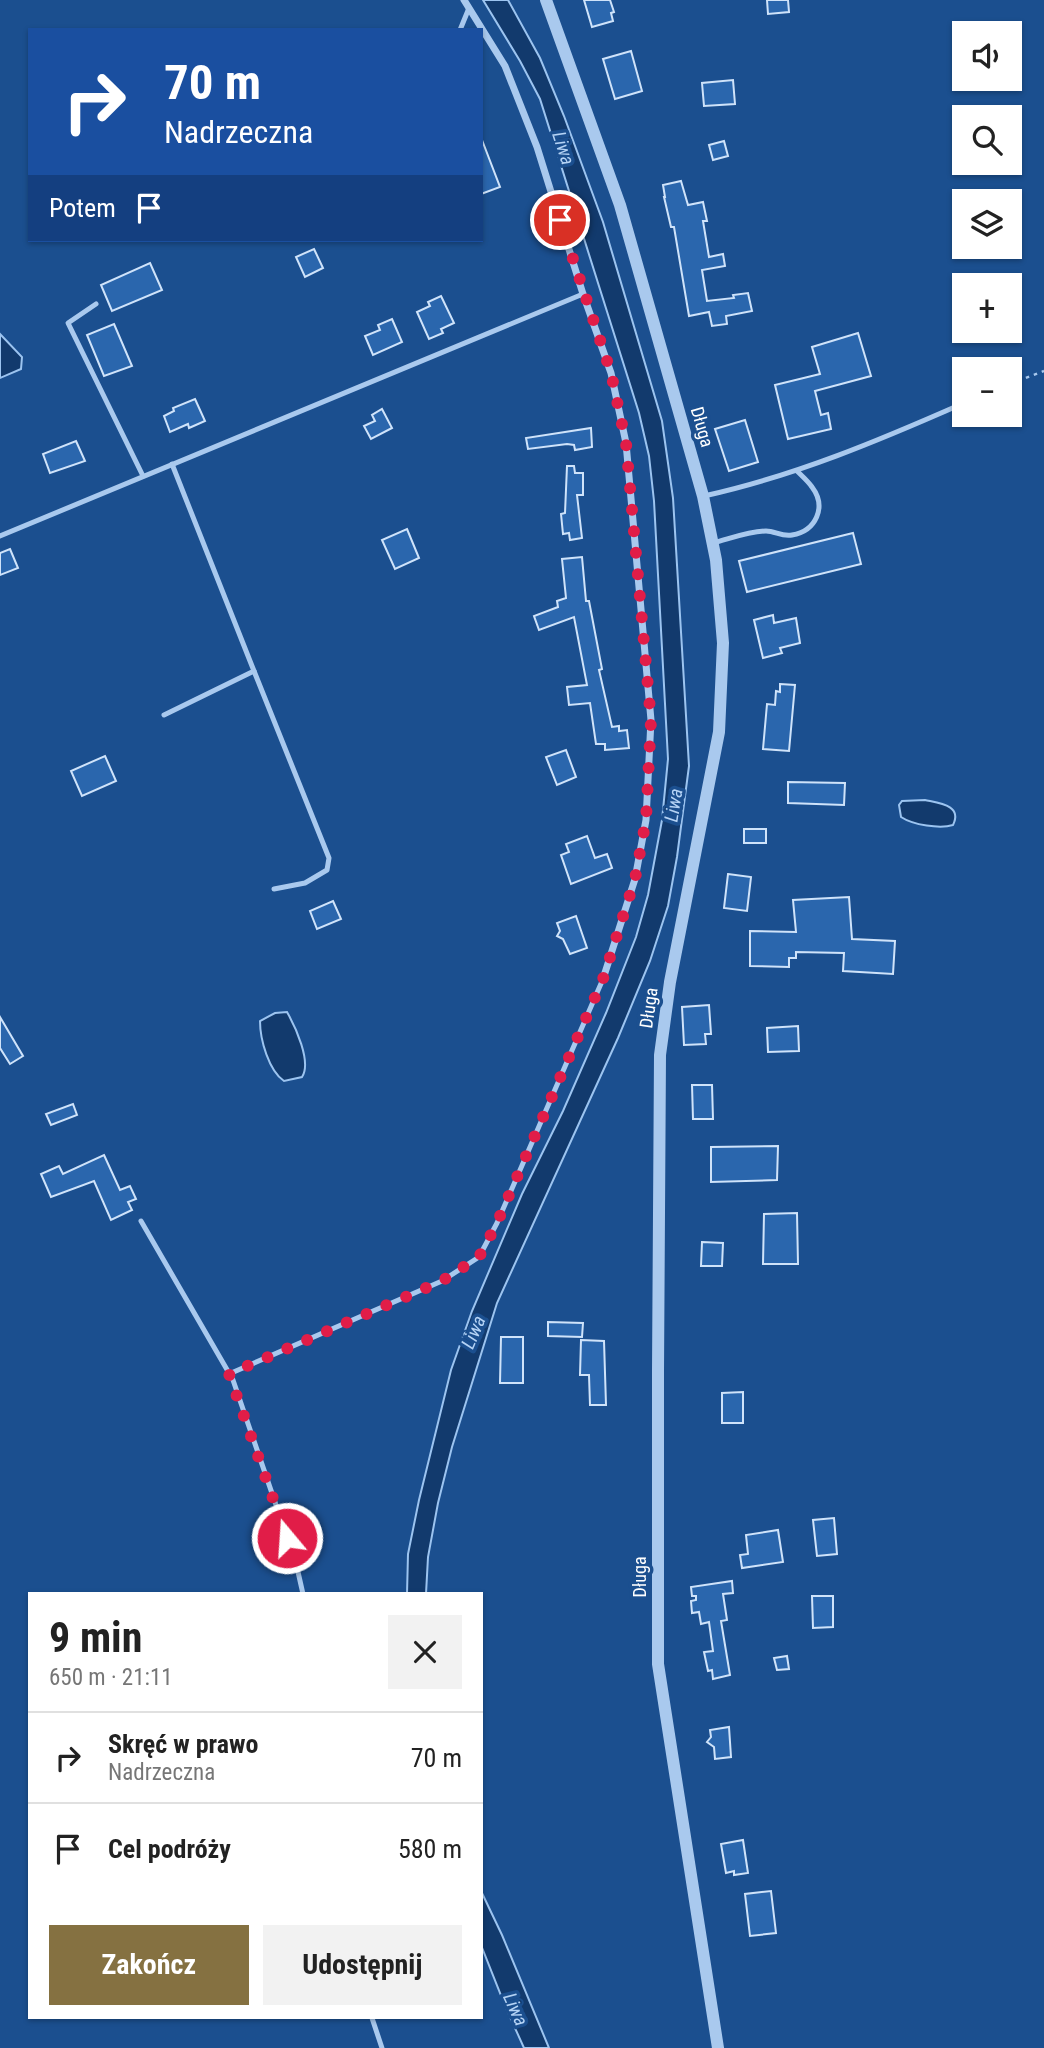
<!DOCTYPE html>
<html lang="pl">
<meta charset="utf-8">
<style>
body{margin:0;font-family:"Roboto Condensed",sans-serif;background:#f2f2f2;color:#222;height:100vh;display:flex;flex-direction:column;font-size:26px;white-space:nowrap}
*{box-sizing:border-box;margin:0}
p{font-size:23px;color:#767676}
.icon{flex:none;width:38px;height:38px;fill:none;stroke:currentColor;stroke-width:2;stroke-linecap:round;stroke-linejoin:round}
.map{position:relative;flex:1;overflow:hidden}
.panel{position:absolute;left:28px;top:1592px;width:455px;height:427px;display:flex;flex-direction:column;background:#fff;border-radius:0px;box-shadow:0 2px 5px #0004}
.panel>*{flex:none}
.hud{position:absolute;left:28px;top:28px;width:455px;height:214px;border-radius:0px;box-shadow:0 2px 5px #0004;background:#1a4fa0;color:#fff;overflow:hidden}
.tools{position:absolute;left:952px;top:21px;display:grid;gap:14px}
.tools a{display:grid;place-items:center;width:70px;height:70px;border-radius:0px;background:#fff;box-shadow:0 2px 5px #0004;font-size:35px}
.pin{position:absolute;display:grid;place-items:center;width:60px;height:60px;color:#fff;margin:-30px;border:4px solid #fff;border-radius:50%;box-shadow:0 2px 7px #0007}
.me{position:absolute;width:77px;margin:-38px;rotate:342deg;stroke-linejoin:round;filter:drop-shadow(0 0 5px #0008)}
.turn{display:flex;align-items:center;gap:24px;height:147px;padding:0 21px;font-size:32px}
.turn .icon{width:91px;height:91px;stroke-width:2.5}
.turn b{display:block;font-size:49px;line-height:60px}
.then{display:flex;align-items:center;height:66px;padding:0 21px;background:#0003;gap:14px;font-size:26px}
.round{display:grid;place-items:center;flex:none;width:74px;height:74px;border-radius:0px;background:#f2f2f2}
.summary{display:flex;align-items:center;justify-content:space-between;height:119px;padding:0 21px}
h1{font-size:42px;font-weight:700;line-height:52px}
.primary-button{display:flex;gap:14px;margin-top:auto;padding:14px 21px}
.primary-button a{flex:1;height:80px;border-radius:0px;background:#857141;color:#fff;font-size:28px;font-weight:700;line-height:80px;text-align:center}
.primary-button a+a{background:#f2f2f2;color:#222}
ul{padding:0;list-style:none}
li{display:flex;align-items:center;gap:21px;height:91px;padding:0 21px;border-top:2px solid #e0e0e0}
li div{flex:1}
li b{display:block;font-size:26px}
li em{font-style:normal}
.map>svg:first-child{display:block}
.water{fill:#123a6d;stroke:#9cc4f0;stroke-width:2}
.building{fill:#2a66ad;stroke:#cfe3fa;stroke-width:2}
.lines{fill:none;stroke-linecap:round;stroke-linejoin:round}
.path{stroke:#a9c9ee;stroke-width:2.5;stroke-dasharray:3.5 5;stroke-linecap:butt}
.service{stroke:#a9c9ee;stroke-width:5}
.minor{stroke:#a9c9ee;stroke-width:7}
.tertiary{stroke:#a9c9ee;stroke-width:12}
.route{stroke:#e11d48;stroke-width:12;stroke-dasharray:0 21.6}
.labels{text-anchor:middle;stroke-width:7;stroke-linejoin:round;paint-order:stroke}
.street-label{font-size:18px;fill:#fff;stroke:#1b4f8f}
.water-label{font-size:19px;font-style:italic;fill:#b5d3f5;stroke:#1b4f8f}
</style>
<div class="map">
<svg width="1044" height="2048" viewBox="0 0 1044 2048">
<rect width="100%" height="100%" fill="#1b4f8f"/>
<g class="water">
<polygon points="483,0 508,0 540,58 564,116 603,222 662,421 673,498 689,766 677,857 668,906 650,961 618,1038 497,1303 452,1447 438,1503 428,1557 426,1594 407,1594 408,1554 419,1500 451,1370 472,1311 522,1194 563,1111 606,1013 636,937 648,895 662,820 668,759 654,501 649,456 639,413 540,99 520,61"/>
<polygon points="0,334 22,357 21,369 0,378"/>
<path d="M 925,800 C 938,803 963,805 953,825 C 940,829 913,825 901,817 L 899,805 L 902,801 Z"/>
<path d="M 287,1012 C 295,1026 312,1062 302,1077 L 284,1081 C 269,1071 260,1040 260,1021 L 275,1013 Z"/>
<polygon points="481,1891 502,1935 549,2048 524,2048 506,2008 481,1945"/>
</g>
<g class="building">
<polygon points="584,0 610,0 614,12 611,13 613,21 592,27"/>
<polygon points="767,0 788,0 789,12 768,14"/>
<polygon points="631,51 642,91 615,99 603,59"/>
<polygon points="733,80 735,104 704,106 702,83"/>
<polygon points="482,140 500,187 481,194 481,141"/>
<polygon points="724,141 728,156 713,160 709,145"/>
<polygon points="681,181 688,205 703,202 707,221 703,221 709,257 723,254 725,266 702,270 707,301 734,298 733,295 748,293 752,311 726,316 727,324 712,326 709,312 689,316 674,227 671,227 664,197 665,197 663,185"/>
<polygon points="314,249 323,268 305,277 296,257"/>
<polygon points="150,263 162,290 112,311 101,285"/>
<polygon points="441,296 454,323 441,329 443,333 429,339 417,312 430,306 428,302"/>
<polygon points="392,319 402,342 373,355 365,336 380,330 378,325"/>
<polygon points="114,324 132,366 104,376 87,335"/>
<polygon points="858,333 871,376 815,391 821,415 828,413 831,429 788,439 775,385 820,374 812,347"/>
<polygon points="195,399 205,421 189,428 188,424 170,432 164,416 174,411 173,408"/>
<polygon points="382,409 392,428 371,439 364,426 375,421 372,415"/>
<polygon points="745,420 758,462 729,471 715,429"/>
<polygon points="591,428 592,447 575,450 574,445 567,444 528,449 526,438"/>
<polygon points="76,441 85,461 50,473 43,454"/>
<polygon points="567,466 574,466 575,473 583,473 583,495 577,495 582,538 570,540 569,533 563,534 561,514 565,513"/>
<polygon points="407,529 419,558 395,569 382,540"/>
<polygon points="853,533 861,564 747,592 739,561"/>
<polygon points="10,549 18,568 0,575 0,553"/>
<polygon points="582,557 586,601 589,601 602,669 599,670 612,727 619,726 619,731 627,730 629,748 605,750 605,744 596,744 590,703 569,705 567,687 587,685 574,617 539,630 534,616 558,607 557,601 566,598 562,559"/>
<polygon points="773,615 774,623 796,618 800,643 780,648 782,653 763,658 754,620"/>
<polygon points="780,684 795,685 789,751 763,749 767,704 775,705 776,691 780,692"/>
<polygon points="566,750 576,777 557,785 546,757"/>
<polygon points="105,756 116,781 82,796 71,771"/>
<polygon points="788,782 845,783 844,805 788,803"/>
<rect x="744" y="829" width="22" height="14"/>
<polygon points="587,836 595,858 607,854 612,868 571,884 561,855 569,852 566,844"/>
<polygon points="728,874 751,877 747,911 724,908"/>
<polygon points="849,897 852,939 895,941 893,974 843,971 844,953 796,952 796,958 789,958 789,967 750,966 750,931 796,932 793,900"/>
<polygon points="333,901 341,919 317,929 310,911"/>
<polygon points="576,916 587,948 570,954 563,939 557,936 560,931 557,923"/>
<polygon points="709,1005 711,1034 705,1034 706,1044 684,1045 682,1007"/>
<polygon points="0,1017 23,1056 10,1064 0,1048"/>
<polygon points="798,1026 799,1051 768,1052 767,1028"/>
<polygon points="692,1085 712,1085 713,1119 693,1119"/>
<polygon points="73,1104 77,1115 51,1125 46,1114"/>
<polygon points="778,1146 777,1180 711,1182 711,1147"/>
<polygon points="104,1155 120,1190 130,1186 136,1199 128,1202 132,1210 111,1220 94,1181 51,1197 41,1174 59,1166 63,1174"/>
<polygon points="797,1213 798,1264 763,1264 764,1214"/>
<polygon points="702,1242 723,1243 722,1266 701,1266"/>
<polygon points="548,1322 583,1323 582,1337 548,1336"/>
<polygon points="501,1337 523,1337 523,1383 500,1383"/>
<polygon points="581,1340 604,1341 606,1405 590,1405 589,1375 580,1375"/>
<polygon points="743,1392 743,1423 722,1423 722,1393"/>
<polygon points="834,1518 837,1554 817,1556 813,1520"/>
<polygon points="778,1530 783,1562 742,1568 740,1555 748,1554 746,1535"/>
<polygon points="732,1581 733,1593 723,1594 727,1620 721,1621 730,1675 713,1679 712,1670 708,1671 704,1652 713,1651 709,1622 701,1624 699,1612 692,1613 691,1601 696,1600 696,1596 692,1596 691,1587"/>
<polygon points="812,1596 833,1596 833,1627 813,1628"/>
<polygon points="787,1656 789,1669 777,1670 774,1658"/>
<polygon points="729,1727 731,1757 715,1759 714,1747 707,1742 711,1737 710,1730"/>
<polygon points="743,1840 748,1873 734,1875 734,1871 726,1873 721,1844"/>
<polygon points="771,1891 776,1933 750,1936 745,1894"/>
</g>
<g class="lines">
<polyline class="path" points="1010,384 1044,371"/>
<g class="service">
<polyline points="460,30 469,8"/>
<polyline points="96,304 68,323 143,476"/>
<path d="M 704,496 C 795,476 880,440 964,403"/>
<polyline points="0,536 583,294"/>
<path d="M 713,543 C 729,539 749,531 766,531 C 775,531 782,537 792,535 C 816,531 827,507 812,487 C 808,481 802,476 797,471"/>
<polyline points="254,671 329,858 327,870 305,883 274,889"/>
<polyline points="164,715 254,671 172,464"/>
<polyline points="141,1221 233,1380 296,1563 303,1594"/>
<polyline points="229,1374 442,1281 479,1257 497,1223 603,979"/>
<polyline points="372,2018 382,2048"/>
</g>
<polyline class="minor" points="464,0 505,66 537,147 583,294 611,373 626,443 651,720 646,820 635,879 603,979"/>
<polyline class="tertiary" points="546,0 620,205 703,496 716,560 723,643 719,732 670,982 660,1055 658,1371 658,1664 718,2048"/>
</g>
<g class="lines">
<polyline class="route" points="287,1538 229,1374 442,1281 479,1257 497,1223 603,979 635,879 646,820 651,720 626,443 611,373 560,220"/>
</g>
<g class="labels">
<g class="street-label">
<text transform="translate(702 427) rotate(74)" y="6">Długa</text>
<text transform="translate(649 1008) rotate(-82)" y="6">Długa</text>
<text transform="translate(640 1577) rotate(-90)" y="6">Długa</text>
</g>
<g class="water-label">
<text transform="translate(564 148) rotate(72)" y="7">Liwa</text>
<text transform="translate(673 805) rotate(-81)" y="7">Liwa</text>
<text transform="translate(473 1332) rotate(-67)" y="7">Liwa</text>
<text transform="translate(516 2009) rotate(66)" y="7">Liwa</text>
</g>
</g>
</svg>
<div class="tools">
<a><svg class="icon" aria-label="sound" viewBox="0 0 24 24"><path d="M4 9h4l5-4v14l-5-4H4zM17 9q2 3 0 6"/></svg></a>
<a><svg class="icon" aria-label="search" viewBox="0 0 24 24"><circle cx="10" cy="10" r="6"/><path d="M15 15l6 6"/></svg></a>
<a><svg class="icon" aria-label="layers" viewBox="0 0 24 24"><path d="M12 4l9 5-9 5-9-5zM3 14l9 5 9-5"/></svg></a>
<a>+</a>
<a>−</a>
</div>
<div class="pin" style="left:560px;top:220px;background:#d93025"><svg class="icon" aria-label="arrive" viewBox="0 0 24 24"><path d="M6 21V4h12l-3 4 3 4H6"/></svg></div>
<svg class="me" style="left:287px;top:1538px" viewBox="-20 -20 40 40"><circle r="17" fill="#e11d48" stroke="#fff" stroke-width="3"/><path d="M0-11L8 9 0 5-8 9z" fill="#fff"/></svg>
<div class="hud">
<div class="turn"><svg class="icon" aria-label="right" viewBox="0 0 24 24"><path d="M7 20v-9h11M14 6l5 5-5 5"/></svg><div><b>70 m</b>Nadrzeczna</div></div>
<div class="then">Potem<svg class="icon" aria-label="arrive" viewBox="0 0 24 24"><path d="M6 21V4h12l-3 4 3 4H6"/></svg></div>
</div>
<section class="panel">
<div class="summary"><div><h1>9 min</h1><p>650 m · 21:11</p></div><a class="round"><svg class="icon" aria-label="close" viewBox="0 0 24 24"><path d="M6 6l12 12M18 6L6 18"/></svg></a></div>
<ul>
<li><svg class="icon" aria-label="right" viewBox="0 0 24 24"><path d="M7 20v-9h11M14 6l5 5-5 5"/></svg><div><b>Skręć w prawo</b><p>Nadrzeczna</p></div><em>70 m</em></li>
<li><svg class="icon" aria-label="arrive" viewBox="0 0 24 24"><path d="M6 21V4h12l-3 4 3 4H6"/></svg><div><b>Cel podróży</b></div><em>580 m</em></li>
</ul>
<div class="primary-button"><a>Zakończ</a><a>Udostępnij</a></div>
</section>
</div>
